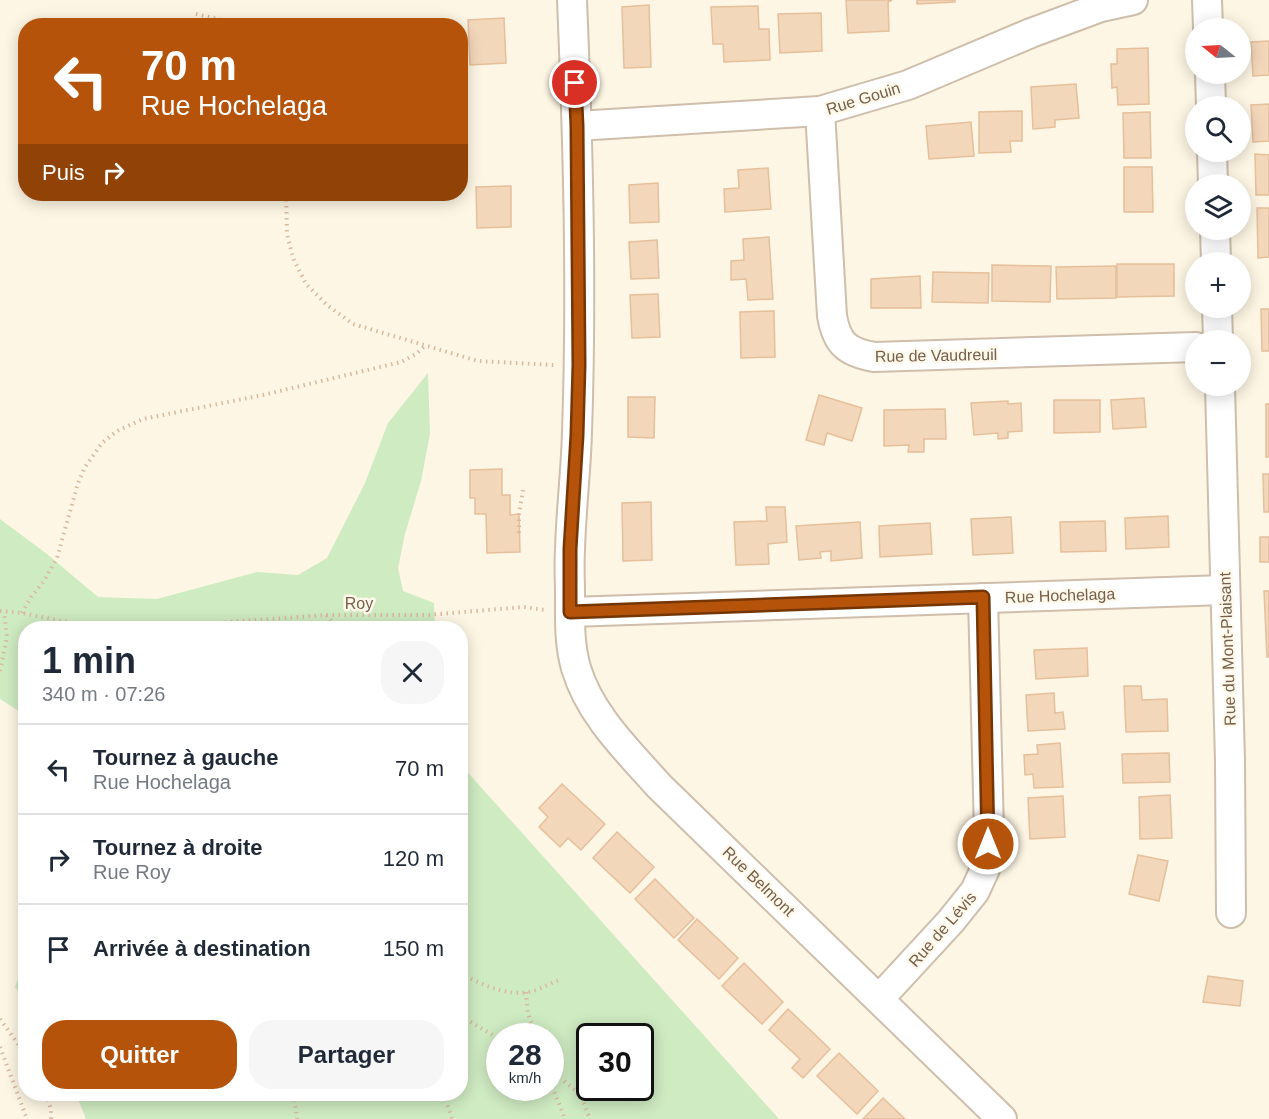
<!DOCTYPE html>
<html lang="fr">
<meta charset="utf-8">
<style>
body{margin:0;font-family:Arial,sans-serif;background:#f6f6f7;color:#1f2937;height:100vh;display:flex;flex-direction:column;font-size:22px;white-space:nowrap}
*{box-sizing:border-box;margin:0}
p{font-size:20px;color:#747a83}
.icon{flex:none;width:33px;height:33px;fill:none;stroke:currentColor;stroke-width:2;stroke-linecap:round;stroke-linejoin:round}
.map{position:relative;flex:1;overflow:hidden}
.side{position:absolute;left:18px;top:621px;width:450px;height:480px;display:flex;flex-direction:column;background:#fff;border-radius:24px;box-shadow:0 3px 15px #0003}
.side>*{flex:none}
.banner{position:absolute;left:18px;top:18px;width:450px;height:183px;border-radius:24px;box-shadow:0 3px 15px #0003;background:#b45309;color:#fff;overflow:hidden}
.needle{width:39px;rotate:288deg}
.fabs{position:absolute;left:1185px;top:18px;display:grid;gap:12px}
.fabs a{display:grid;place-items:center;width:66px;height:66px;border-radius:50%;background:#fff;box-shadow:0 3px 15px #0003;font-size:30px}
.speed{position:absolute;left:486px;top:1023px;display:flex;gap:12px;font-size:30px;font-weight:700;text-align:center}
.speed>*{display:grid;place-content:center;width:78px;height:78px;border-radius:50%;background:#fff;box-shadow:0 3px 15px #0003;line-height:1}
.speed small{font-size:15px;font-weight:400}
.speed .limit{border:3px solid #111;border-radius:9px;background:#fff;color:#111}
.pin{position:absolute;display:grid;place-items:center;width:51px;height:51px;color:#fff;margin:-26px;border:3px solid #fff;border-radius:50%;box-shadow:0 2px 6px #0007}
.me{position:absolute;width:66px;margin:-33px;rotate:0deg;stroke-linejoin:round;filter:drop-shadow(0 0 4px #0008)}
.turn{display:flex;align-items:center;gap:21px;height:126px;padding:0 24px;font-size:27px}
.turn .icon{width:78px;height:78px;stroke-width:2.5}
.turn b{display:block;font-size:42px;line-height:51px}
.then{display:flex;align-items:center;height:57px;padding:0 24px;background:#0003;gap:12px;font-size:22px}
.round{display:grid;place-items:center;flex:none;width:63px;height:63px;border-radius:24px;background:#f6f6f7}
.headline{display:flex;align-items:center;justify-content:space-between;height:102px;padding:0 24px}
h1{font-size:36px;font-weight:700;line-height:45px}
.button{display:flex;gap:12px;margin-top:auto;padding:12px 24px}
.button a{flex:1;height:69px;border-radius:24px;background:#b45309;color:#fff;font-size:24px;font-weight:700;line-height:69px;text-align:center}
.button a+a{background:#f6f6f7;color:#1f2937}
ul{padding:0;list-style:none}
li{display:flex;align-items:center;gap:18px;height:90px;padding:0 24px;border-top:2px solid #e0e1e3}
li div{flex:1}
li b{display:block;font-size:22px}
li em{font-style:normal}
.map>svg:first-child{display:block}
.green{fill:#cfebc2;fill-rule:evenodd}
.building{fill:#f3d7bb;stroke:#e6bf9b;stroke-width:1.5}
.lines{fill:none;stroke-linecap:round;stroke-linejoin:round}
.minor-casing{stroke:#cebeab;stroke-width:32}
.path{stroke:#d8ba9e;stroke-width:4;stroke-dasharray:1.5 4.5;stroke-linecap:butt}
.minor{stroke:#fff;stroke-width:28}
.route-casing{stroke:#753606;stroke-width:15}
.route{stroke:#b45309;stroke-width:10}
.labels{text-anchor:middle;stroke-width:5;stroke-linejoin:round;paint-order:stroke}
.street-label{font-size:16px;fill:#765e49;stroke:#fff9eb}
</style>
<div class="map">
<svg width="1269" height="1119" viewBox="0 0 1269 1119">
<rect width="100%" height="100%" fill="#fdf6e4"/>
<g class="green">
<polygon points="428,373 430,434 421,481 405,534 398,568 403,591 434,603 435,628 26,628 25,715 0,699 0,519 47,554 98,597 157,599 257,572 298,575 327,558 365,483 388,423"/>
<path d="M 461,765 L 779,1119 L 86,1119 L 76,1094 L 460,1094 ZM 500,1036 L 550,1036 L 550,1088 L 500,1088 ZM 590,1036 L 640,1036 L 640,1088 L 590,1088 Z"/>
<polygon points="25,960 26,960 25,1001 15,987"/>
</g>
<g class="building">
<polygon points="846,0 892,0 888,2 889,31 848,33"/>
<polygon points="917,0 955,0 955,2 917,4"/>
<polygon points="649,5 651,67 624,68 622,7"/>
<polygon points="758,6 759,29 769,29 770,60 724,62 723,44 713,44 711,7"/>
<polygon points="821,13 822,51 780,53 778,14"/>
<polygon points="504,18 506,63 470,65 468,20"/>
<polygon points="1269,41 1269,75 1253,76 1251,42"/>
<polygon points="1148,48 1149,104 1118,105 1117,87 1112,88 1111,64 1117,64 1117,49"/>
<polygon points="1076,84 1079,118 1055,120 1055,127 1033,129 1031,87"/>
<polygon points="1269,104 1269,141 1253,142 1251,105"/>
<polygon points="1022,111 1022,141 1010,141 1011,152 979,153 979,112"/>
<polygon points="1150,112 1151,158 1124,158 1123,113"/>
<polygon points="971,122 974,156 929,159 926,126"/>
<polygon points="1255,154 1269,155 1269,195 1256,195"/>
<polygon points="1124,167 1152,167 1153,212 1124,212"/>
<polygon points="768,168 771,209 725,212 724,189 739,188 738,170"/>
<polygon points="658,183 659,222 630,223 629,185"/>
<polygon points="511,186 511,227 477,228 476,187"/>
<polygon points="1257,208 1269,208 1269,257 1258,258"/>
<polygon points="769,237 773,299 748,300 746,279 731,280 731,261 744,260 743,239"/>
<polygon points="657,240 659,278 631,279 629,242"/>
<polygon points="1117,264 1174,264 1174,296 1117,297"/>
<polygon points="992,265 1051,266 1050,302 992,301"/>
<polygon points="1116,266 1116,298 1057,299 1056,267"/>
<polygon points="933,272 989,273 988,303 932,302"/>
<polygon points="920,276 921,308 871,308 871,279"/>
<polygon points="658,294 660,337 632,338 630,295"/>
<polygon points="1261,309 1269,309 1269,351 1262,351"/>
<polygon points="774,311 775,357 741,358 740,312"/>
<polygon points="819,395 862,408 852,441 827,433 824,445 806,440"/>
<polygon points="628,397 655,397 654,438 628,437"/>
<polygon points="1144,398 1146,427 1113,429 1111,400"/>
<polygon points="1054,400 1100,400 1100,432 1054,433"/>
<polygon points="1008,401 1008,404 1021,403 1022,431 1008,432 1008,438 998,439 998,433 974,435 971,403"/>
<rect x="1266" y="404" width="3" height="53"/>
<polygon points="945,409 946,439 924,439 924,452 908,452 909,445 884,446 884,410"/>
<polygon points="502,469 502,495 510,495 510,515 519,514 520,552 487,553 486,514 475,514 475,498 470,498 470,470"/>
<polygon points="1263,474 1269,474 1269,512 1264,512"/>
<polygon points="651,502 652,560 623,561 622,503"/>
<polygon points="766,507 785,507 787,542 768,544 769,564 736,565 734,522 767,521"/>
<polygon points="1168,516 1169,547 1126,549 1125,518"/>
<polygon points="1011,517 1013,553 973,555 971,519"/>
<polygon points="1105,521 1106,551 1061,552 1060,522"/>
<polygon points="860,522 862,558 831,561 831,551 820,552 821,558 799,560 796,526"/>
<polygon points="930,523 932,554 880,557 879,526"/>
<rect x="1260" y="537" width="9" height="25"/>
<polygon points="1264,591 1269,591 1269,657 1267,657"/>
<polygon points="1087,648 1088,676 1036,679 1034,650"/>
<polygon points="1124,686 1141,686 1142,700 1167,699 1168,731 1126,732"/>
<polygon points="1054,693 1055,713 1063,712 1065,729 1028,731 1026,695"/>
<polygon points="1060,743 1063,787 1034,788 1033,774 1025,775 1024,755 1038,754 1037,745"/>
<polygon points="1169,753 1170,782 1123,783 1122,754"/>
<polygon points="562,784 605,824 581,850 568,838 560,847 539,827 548,817 539,808"/>
<polygon points="1170,795 1172,838 1140,839 1139,797"/>
<polygon points="1063,796 1065,837 1030,839 1028,798"/>
<polygon points="617,832 654,867 630,893 593,858"/>
<polygon points="1138,855 1168,861 1159,901 1129,894"/>
<polygon points="655,879 694,918 674,938 635,899"/>
<polygon points="697,919 738,958 719,979 678,940"/>
<polygon points="744,963 783,1002 762,1024 722,986"/>
<polygon points="1208,976 1243,981 1240,1006 1203,1002"/>
<polygon points="788,1009 830,1049 803,1078 792,1068 800,1059 769,1030"/>
<polygon points="839,1053 878,1091 857,1114 817,1076"/>
<polygon points="883,1098 905,1119 863,1119"/>
</g>
<g class="lines">
<defs>
<g id="minor">
<path d="M 572,0 C 578,144 582,288 577,432 C 576,471 571,510 570,550 C 569,565 570,580 570,595 C 570,619 569,644 576,668 C 590,715 627,750 659,786 L 1002,1119"/>
<polyline points="1207,0 1208,28"/>
<polyline points="1210,74 1211,106"/>
<path d="M 820,111 L 832,316 C 837,344 847,352 874,357 L 1196,347"/>
<polyline points="577,126 820,111 908,85 1031,33 1101,7 1133,0"/>
<polyline points="1212,152 1213,184"/>
<polyline points="1215,230 1216,262"/>
<polyline points="1217,308 1218,340"/>
<polyline points="1220,386 1230,761 1231,913"/>
<polyline points="570,612 1225,590"/>
<polyline points="879,999 951,921 975,891 985,869 988,856 989,832 983,598"/>
</g>
</defs>
<use href="#minor" class="minor-casing"/>
<g class="path">
<polyline points="196,14 248,26"/>
<polyline points="286,194 287,234 293,258 306,284 327,305 353,324 478,361 554,365"/>
<polyline points="519,533 519,514 523,490"/>
<polyline points="0,611 22,613 98,628"/>
<polyline points="22,613 31,597 44,581 57,558 78,483 85,467 102,443 117,431 143,419 263,395 401,362 416,354 426,345"/>
<polyline points="326,615 338,628"/>
<polyline points="147,628 325,615 427,615 524,607 546,610"/>
<polyline points="0,671 7,637 4,612"/>
<path d="M 460,974 C 483,984 508,998 533,991 C 542,988 551,983 559,980"/>
<path d="M 526,992 C 527,1010 528,1023 540,1036"/>
<polyline points="460,1016 500,1039"/>
<polyline points="0,1019 26,1055"/>
<polyline points="0,1047 27,1119"/>
<polyline points="550,1070 580,1094 590,1119"/>
<polyline points="550,1081 565,1119"/>
<polyline points="46,1094 51,1109 51,1119"/>
<polyline points="294,1094 297,1119"/>
<polyline points="444,1094 452,1119"/>
</g>
<use href="#minor" class="minor"/>
</g>
<g class="lines">
<defs>
<polyline id="route" points="575,83 577,126 579,365 577,435 570,549 570,612 983,597 988,844"/>
</defs>
<use href="#route" class="route-casing"/>
<use href="#route" class="route"/>
</g>
<g class="labels">
<g class="street-label">
<text transform="translate(863 98) rotate(-17)" y="6">Rue Gouin</text>
<text transform="translate(936 355) rotate(-1)" y="6">Rue de Vaudreuil</text>
<text transform="translate(1060 595) rotate(-2)" y="6">Rue Hochelaga</text>
<text x="359" y="609">Roy</text>
<text transform="translate(1227 649) rotate(-92)" y="6">Rue du Mont-Plaisant</text>
<text transform="translate(759 881) rotate(44)" y="6">Rue Belmont</text>
<text transform="translate(942 929) rotate(-49)" y="6">Rue de Lévis</text>
</g>
</g>
</svg>
<div class="fabs">
<a><svg class="needle" viewBox="-14 -14 28 28"><path d="M0-13l5 13h-10z" fill="#e53935"/><path d="M0 13l5-13h-10z" fill="#747a83"/></svg></a>
<a><svg class="icon" aria-label="search" viewBox="0 0 24 24"><circle cx="10" cy="10" r="6"/><path d="M15 15l6 6"/></svg></a>
<a><svg class="icon" aria-label="layers" viewBox="0 0 24 24"><path d="M12 4l9 5-9 5-9-5zM3 14l9 5 9-5"/></svg></a>
<a>+</a>
<a>−</a>
</div>
<div class="speed"><div>28<small>km/h</small></div><div class="limit">30</div></div>
<div class="pin" style="left:575px;top:83px;background:#d93025"><svg class="icon" aria-label="arrive" viewBox="0 0 24 24"><path d="M6 21V4h12l-3 4 3 4H6"/></svg></div>
<svg class="me" style="left:988px;top:844px" viewBox="-20 -20 40 40"><circle r="17" fill="#b45309" stroke="#fff" stroke-width="3"/><path d="M0-11L8 9 0 5-8 9z" fill="#fff"/></svg>
<div class="banner">
<div class="turn"><svg class="icon" aria-label="left" viewBox="0 0 24 24"><path d="M17 20v-9H6M10 6l-5 5 5 5"/></svg><div><b>70 m</b>Rue Hochelaga</div></div>
<div class="then">Puis<svg class="icon" aria-label="right" viewBox="0 0 24 24"><path d="M7 20v-9h11M14 6l5 5-5 5"/></svg></div>
</div>
<section class="side">
<div class="headline"><div><h1>1 min</h1><p>340 m · 07:26</p></div><a class="round"><svg class="icon" aria-label="close" viewBox="0 0 24 24"><path d="M6 6l12 12M18 6L6 18"/></svg></a></div>
<ul>
<li><svg class="icon" aria-label="left" viewBox="0 0 24 24"><path d="M17 20v-9H6M10 6l-5 5 5 5"/></svg><div><b>Tournez à gauche</b><p>Rue Hochelaga</p></div><em>70 m</em></li>
<li><svg class="icon" aria-label="right" viewBox="0 0 24 24"><path d="M7 20v-9h11M14 6l5 5-5 5"/></svg><div><b>Tournez à droite</b><p>Rue Roy</p></div><em>120 m</em></li>
<li><svg class="icon" aria-label="arrive" viewBox="0 0 24 24"><path d="M6 21V4h12l-3 4 3 4H6"/></svg><div><b>Arrivée à destination</b></div><em>150 m</em></li>
</ul>
<div class="button"><a>Quitter</a><a>Partager</a></div>
</section>
</div>
